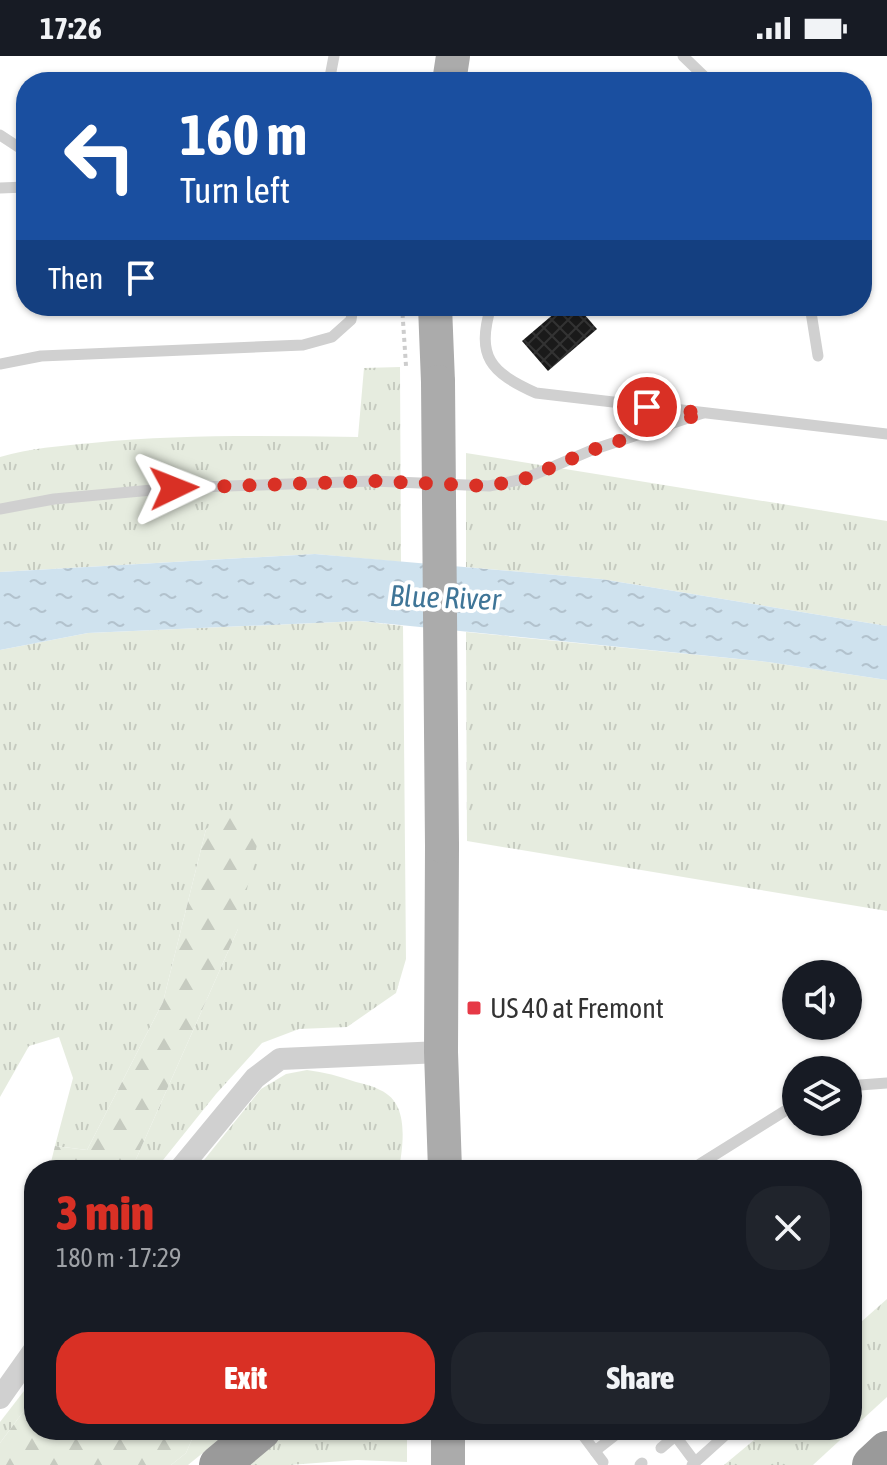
<!DOCTYPE html>
<meta charset="utf-8">
<style>
body{margin:0;font-family:"Asap Condensed",sans-serif;background:#20242c;color:#f1f3f6;height:100vh;display:flex;flex-direction:column;font-size:30px;white-space:nowrap}
*{box-sizing:border-box;margin:0}
p{font-size:26px;color:#9ea1a6}
.icon{flex:none;width:44px;height:44px;fill:none;stroke:currentColor;stroke-width:2;stroke-linecap:round;stroke-linejoin:round}
.map{position:relative;flex:1;overflow:hidden}
.drawer{position:absolute;left:24px;top:1104px;width:838px;height:280px;display:flex;flex-direction:column;background:#171b24;border-radius:32px;box-shadow:0 2px 6px #0004}
.drawer>*{flex:none}
.top-card{position:absolute;left:16px;top:16px;width:856px;height:244px;border-radius:32px;box-shadow:0 2px 6px #0004;background:#1a4fa0;color:#fff;overflow:hidden}
.tools{position:absolute;left:782px;top:904px;display:grid;gap:16px}
.tools a{display:grid;place-items:center;width:80px;height:80px;border-radius:50%;background:#171b24;box-shadow:0 2px 6px #0004;font-size:40px}
.pin{position:absolute;display:grid;place-items:center;width:68px;height:68px;color:#fff;margin:-34px;border:4px solid #fff;border-radius:50%;box-shadow:0 2px 8px #0007}
.me{position:absolute;width:88px;margin:-44px;rotate:88deg;stroke-linejoin:round;filter:drop-shadow(0 0 6px #0008)}
.turn{display:flex;align-items:center;gap:28px;height:168px;padding:0 32px;font-size:36px}
.turn .icon{width:104px;height:104px;stroke-width:2.5}
.turn b{display:block;font-size:56px;line-height:68px}
.then{display:flex;align-items:center;height:76px;padding:0 32px;background:#0003;gap:16px;font-size:30px}
.round{display:grid;place-items:center;flex:none;width:84px;height:84px;border-radius:32px;background:#20242c}
.summary{display:flex;align-items:center;justify-content:space-between;height:136px;padding:0 32px}
h1{font-size:48px;font-weight:800;line-height:60px;color:#d93025}
.cta{display:flex;gap:16px;margin-top:auto;padding:16px 32px}
.cta a{flex:1;height:92px;border-radius:32px;background:#d93025;color:#fff;font-size:32px;font-weight:800;line-height:92px;text-align:center}
.cta a+a{background:#20242c;color:#f1f3f6}
.status{display:flex;justify-content:space-between;align-items:center;height:56px;padding:0 40px;background:#171b24;direction:ltr}
.status svg{height:22px;fill:currentColor}
.map>svg:first-child{display:block}
.grass{fill:url(#grass-tufts)}
.forest{fill:url(#forest-firs)}
.water{fill:url(#water-ripples)}
.building{fill:url(#building-cross-hatch)}
.lines{fill:none;stroke-linecap:round;stroke-linejoin:round}
.path{stroke:#cdcdcd;stroke-width:4;stroke-dasharray:4 4;stroke-linecap:butt}
.service{stroke:#d0d0d0;stroke-width:11}
.minor{stroke:#d0d0d0;stroke-width:22}
.primary{stroke:#ababab;stroke-width:34}
.motorway{stroke:#9a9a9a;stroke-width:40}
.primary-bridge{stroke:#ababab;stroke-width:34}
.route{stroke:#d93025;stroke-width:14;stroke-dasharray:0 25.2}
.poi-dot{fill:#e63946;stroke:#fff;stroke-width:3}
.labels{text-anchor:middle;stroke-width:8;stroke-linejoin:round;paint-order:stroke}
.poi-label{font-size:28px;fill:#333;stroke:#fff;text-anchor:start}
.water-label{font-size:30px;font-style:italic;fill:#3f7597;stroke:#fff}
</style>
<div class="status"><b>17:26</b><svg viewBox="0 0 49 12"><path d="M0 12V9h3v3zM5 12V6h3v6zM10 12V3h3v9zM15 12V0h3v12zM26 1h20v11H26zM47 4h2v5h-2z"/></svg></div>
<div class="map">
<svg width="887" height="1409" viewBox="0 0 887 1409">
<defs>
<pattern id="grass-tufts" width="24" height="20" patternUnits="userSpaceOnUse" patternTransform="scale(2)"><rect width="24" height="20" fill="#e6ecdf"/><path d="M3 7l-1-3M5 7V3M7 7l1-3M15 17l-1-3M17 17v-4M19 17l1-3" fill="none" stroke="#c6cbc0"/></pattern>
<pattern id="forest-firs" width="22" height="20" patternUnits="userSpaceOnUse" patternTransform="scale(2)"><rect width="22" height="20" fill="#e6ecdf"/><path d="M5 1l3.5 6h-7zM16 11l3.5 6h-7z" fill="#c6cbc0"/></pattern>
<pattern id="water-ripples" width="26" height="14" patternUnits="userSpaceOnUse" patternTransform="scale(2)"><rect width="26" height="14" fill="#cfe2ee"/><path d="M2 4q2-2 4 0t4 0M15 11q2-2 4 0t4 0" fill="none" stroke="#b2c2cd"/></pattern>
<pattern id="building-cross-hatch" width="8" height="8" patternUnits="userSpaceOnUse" patternTransform="scale(2)"><rect width="8" height="8" fill="#1a1a1a"/><path d="M0 0l8 8M0 8l8-8" fill="none" stroke="#333"/></pattern>
</defs>
<rect width="100%" height="100%" fill="#fff"/>
<g class="grass">
<path d="M 400,311 L 401,506 L 315,498 L 0,516 L 0,401 C 30,392 60,390 92,387 C 180,378 269,380 358,381 L 364,312 Z"/>
<polygon points="466,397 887,465 887,570 601,523 466,511"/>
<polygon points="360,565 403,570 406,903 396,937 347,971 299,973 262,987 216,1038 155,1114 138,1114 133,1110 238,873 206,773 163,946 87,1094 55,1090 73,1022 59,981 29,990 0,1041 0,594 88,577"/>
<polygon points="466,576 768,606 887,624 887,855 467,785"/>
<path d="M 307,1014 C 324,1016 339,1020 356,1026 C 364,1028 373,1030 380,1034 C 410,1047 403,1088 399,1114 L 196,1114 L 261,1033 L 286,1018 Z"/>
<polygon points="887,1243 887,1341 852,1373 852,1274"/>
<polygon points="34,1322 34,1341 0,1387 0,1366"/>
<polygon points="196,1374 231,1374 188,1409 171,1409 186,1397"/>
<polygon points="288,1374 407,1374 407,1406 357,1404 289,1409 244,1409"/>
<polygon points="766,1374 851,1374 813,1409 724,1409"/>
</g>
<g class="forest">
<polygon points="237,751 261,771 238,873 133,1110 138,1114 49,1114 55,1090 87,1094 163,946 206,773"/>
<polygon points="34,1341 34,1374 196,1374 186,1397 171,1409 0,1409 0,1387"/>
</g>
<polygon class="water" points="315,498 601,523 887,570 887,624 768,606 360,565 88,577 0,594 0,516"/>
<polygon class="building" points="563,250 577,250 597,273 548,315 522,285"/>
<g class="lines">
<polyline class="path" points="402,250 406,310"/>
<g class="service">
<polyline points="683,0 710,26"/>
<polyline points="329,26 334,0"/>
<polyline points="0,79 26,96"/>
<polyline points="0,132 26,131"/>
<path d="M 491,250 C 476,301 490,316 536,337 L 887,378"/>
<polyline points="810,250 818,300"/>
<polyline points="0,308 41,300 303,289 332,281 351,264 353,250"/>
<polyline points="0,453 54,443 174,432 373,425 489,430 524,423 592,394 703,357"/>
<polyline points="848,1033 860,1029 887,1027"/>
<polyline points="696,1114 700,1108 796,1048"/>
<polyline points="579,1374 603,1406"/>
<polyline points="671,1374 695,1406"/>
<polyline points="661,1392 675,1380"/>
<polyline points="595,1395 618,1377"/>
<polyline points="640,1409 642,1407"/>
<polyline points="692,1409 731,1374"/>
</g>
<g class="minor">
<polyline points="179,1114 255,1022 280,1003 441,996"/>
<polyline points="0,1342 34,1294"/>
</g>
<g class="primary">
<polyline points="449,26 453,0"/>
<polyline points="435,250 438,326"/>
<polyline points="442,790 441,996 445,1114"/>
<polyline points="448,1374 448,1409"/>
</g>
<g class="motorway">
<polyline points="219,1409 261,1374"/>
<polyline points="872,1409 887,1395"/>
</g>
<polyline class="primary-bridge" points="438,326 442,790"/>
</g>
<g class="lines">
<polyline class="route" points="174,432 373,425 489,430 524,423 592,394 703,357 647,351"/>
</g>
<rect class="poi-dot" x="466" y="944" width="16" height="16" rx="4"/>
<g class="labels">
<g class="poi-label">
<text x="490" y="962">US 40 at Fremont</text>
</g>
<g class="water-label">
<text transform="translate(445 542) rotate(2)" y="10">Blue River</text>
</g>
</g>
</svg>
<div class="tools">
<a><svg class="icon" aria-label="sound" viewBox="0 0 24 24"><path d="M4 9h4l5-4v14l-5-4H4zM17 9q2 3 0 6"/></svg></a>
<a><svg class="icon" aria-label="layers" viewBox="0 0 24 24"><path d="M12 4l9 5-9 5-9-5zM3 14l9 5 9-5"/></svg></a>
</div>
<div class="pin" style="left:647px;top:351px;background:#d93025"><svg class="icon" aria-label="arrive" viewBox="0 0 24 24"><path d="M6 21V4h12l-3 4 3 4H6"/></svg></div>
<svg class="me" style="left:174px;top:432px" viewBox="-20 -20 40 40"><path d="M0-17L14 15 0 8-14 15z" fill="#d93025" stroke="#fff" stroke-width="4"/></svg>
<div class="top-card">
<div class="turn"><svg class="icon" aria-label="left" viewBox="0 0 24 24"><path d="M17 20v-9H6M10 6l-5 5 5 5"/></svg><div><b>160 m</b>Turn left</div></div>
<div class="then">Then<svg class="icon" aria-label="arrive" viewBox="0 0 24 24"><path d="M6 21V4h12l-3 4 3 4H6"/></svg></div>
</div>
<section class="drawer">
<div class="summary"><div><h1>3 min</h1><p>180 m · 17:29</p></div><a class="round"><svg class="icon" aria-label="close" viewBox="0 0 24 24"><path d="M6 6l12 12M18 6L6 18"/></svg></a></div>
<div class="cta"><a>Exit</a><a>Share</a></div>
</section>
</div>
